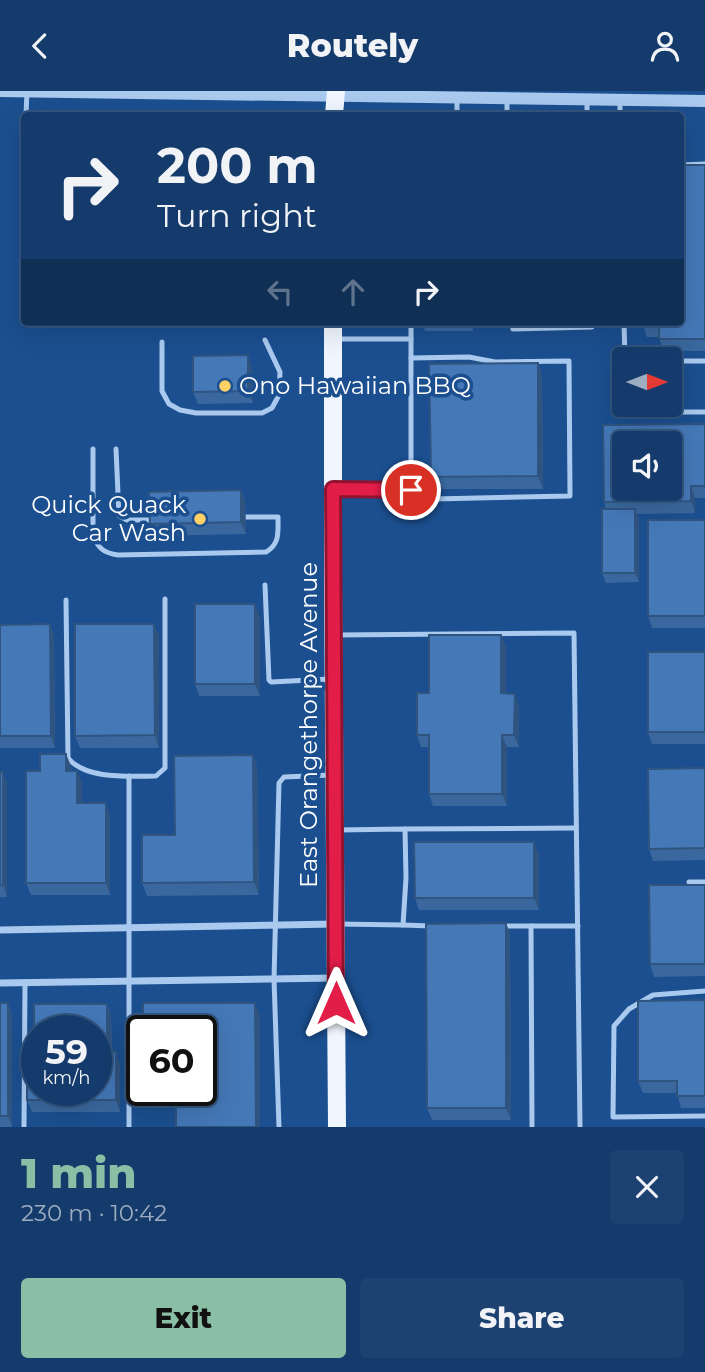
<!DOCTYPE html>
<meta charset="utf-8">
<style>
body{margin:0;font-family:Montserrat,sans-serif;background:#1d4271;color:#f1f3f6;height:100vh;display:flex;flex-direction:column;font-size:26px;white-space:nowrap}
*{box-sizing:border-box;margin:0}
p{font-size:23px;color:#9dadc1}
.icon{flex:none;width:38px;height:38px;fill:none;stroke:currentColor;stroke-width:2;stroke-linecap:round;stroke-linejoin:round}
.map{position:relative;height:1036px;overflow:hidden}
.drawer{display:flex;flex-direction:column;background:#143b6b;flex:1}
.drawer>*{flex:none}
.banner{position:absolute;left:21px;top:21px;width:663px;height:214px;border-radius:7px;box-shadow:0 7px 28px #0002,0 0 0 2px #33557e;background:#143b6b;color:#f1f3f6;overflow:hidden}
.needle{width:46px;rotate:90deg}
.controls{position:absolute;left:612px;top:256px;display:grid;gap:14px}
.controls a{display:grid;place-items:center;width:70px;height:70px;border-radius:7px;background:#143b6b;box-shadow:0 7px 28px #0002,0 0 0 2px #33557e;font-size:35px}
.speed{position:absolute;left:21px;top:924px;display:flex;gap:14px;font-size:35px;font-weight:700;text-align:center}
.speed>*{display:grid;place-content:center;width:91px;height:91px;border-radius:50%;background:#143b6b;box-shadow:0 7px 28px #0002,0 0 0 2px #33557e;line-height:1}
.speed small{font-size:18px;font-weight:400}
.speed .limit{border:4px solid #111;border-radius:10px;background:#fff;color:#111}
.pin{position:absolute;display:grid;place-items:center;width:60px;height:60px;color:#fff;margin:-30px;border:4px solid #fff;border-radius:50%;box-shadow:0 2px 7px #0007}
.me{position:absolute;width:77px;margin:-38px;rotate:0deg;stroke-linejoin:round;filter:drop-shadow(0 0 5px #0008)}
.turn{display:flex;align-items:center;gap:24px;height:147px;padding:0 21px;font-size:32px}
.turn .icon{width:91px;height:91px;stroke-width:2.5}
.turn b{display:block;font-size:49px;line-height:60px}
.lanes{display:flex;align-items:center;height:66px;padding:0 21px;background:#0003;justify-content:center;gap:35px;direction:ltr}
.lanes .off{opacity:.35}
.round{display:grid;place-items:center;flex:none;width:74px;height:74px;border-radius:7px;background:#1d4271}
.summary{display:flex;align-items:center;justify-content:space-between;height:119px;padding:0 21px}
h1{font-size:42px;font-weight:800;line-height:52px;color:#8abfa5}
.primary-button{display:flex;gap:14px;margin-top:auto;padding:14px 21px}
.primary-button a{flex:1;height:80px;border-radius:7px;background:#8abfa5;color:#111;font-size:28px;font-weight:800;line-height:80px;text-align:center}
.primary-button a+a{background:#1d4271;color:#f1f3f6}
header{display:flex;justify-content:space-between;align-items:center;height:91px;padding:0 21px;background:#143b6b;font-size:32px;font-weight:800}
.map>svg:first-child{display:block}
.lines{fill:none;stroke-linecap:round;stroke-linejoin:round}
.service{stroke:#a9c9ee;stroke-width:5}
.minor{stroke:#a9c9ee;stroke-width:7}
.tertiary{stroke:#a9c9ee;stroke-width:12}
.primary{stroke:#f0f6ff;stroke-width:18}
.wall{fill:#3a679d}
.shaded-wall{fill:#305480}
.building{fill:#4478b7;stroke:#305480;stroke-width:2;fill-rule:evenodd}
.route-casing{stroke:#92132f;stroke-width:18}
.route{stroke:#e11d48;stroke-width:12}
.poi-dot{fill:#ffd166;stroke:#1b4f8f;stroke-width:2.5}
.labels{text-anchor:middle;stroke-width:7;stroke-linejoin:round;paint-order:stroke}
.poi-label{font-size:24px;fill:#fff;stroke:#1b4f8f;text-anchor:start}
.street-label{font-size:24px;fill:#fff;stroke:#1b4f8f}
</style>
<header><svg class="icon" aria-label="back" viewBox="0 0 24 24"><path d="M15 5l-7 7 7 7"/></svg>Routely<svg class="icon" aria-label="person" viewBox="0 0 24 24"><circle cx="12" cy="8" r="4"/><path d="M4 21q1-7 8-7t8 7"/></svg></header>
<div class="map">
<svg width="705" height="1036" viewBox="0 0 705 1036">
<rect width="100%" height="100%" fill="#1b4f8f"/>
<g class="lines">
<g class="service">
<polyline points="457,7 457,24"/>
<polyline points="26,24 27,0"/>
<polyline points="507,24 507,8"/>
<polyline points="587,24 587,10"/>
<polyline points="620,24 620,9"/>
<polyline points="681,74 705,73"/>
<polyline points="513,231 513,238 592,236 592,231"/>
<polyline points="624,231 625,268"/>
<polyline points="337,248 411,248"/>
<polyline points="162,251 162,300 169,313 180,319 196,322 262,322 272,317 279,304 280,281 265,249"/>
<polyline points="411,267 469,266 495,271 569,270 570,405 434,408 411,399"/>
<polyline points="670,270 705,270"/>
<polyline points="622,321 705,321"/>
<path d="M 93,358 L 93,445 C 99,458 104,462 118,464 L 266,461 C 280,453 278,441 278,426 L 245,426"/>
<polyline points="116,358 119,425 127,429 154,429"/>
<polyline points="337,398 411,399 411,231"/>
<polyline points="265,494 269,589 271,591 330,588"/>
<path d="M 66,509 L 68,667 C 86,689 130,685 156,685 L 165,677 L 165,508"/>
<polyline points="337,544 574,542 580,1036"/>
<polyline points="129,685 129,1036"/>
<polyline points="405,738 576,737"/>
<polyline points="337,739 405,738 406,787 403,834 338,833"/>
<polyline points="689,791 705,791"/>
<polyline points="403,834 431,835"/>
<polyline points="500,835 578,835"/>
<polyline points="531,835 532,1036"/>
<polyline points="705,900 653,904 629,918 614,935 613,1026 705,1025"/>
<polyline points="24,1036 25,891"/>
<polyline points="279,1036 274,888 279,692 284,686 331,684"/>
</g>
<g class="minor">
<polyline points="0,839 335,833"/>
<polyline points="0,892 335,887"/>
</g>
<polyline class="tertiary" points="0,0 705,10"/>
<g class="primary">
<polyline points="334,24 336,0"/>
<polyline points="333,231 333,494 337,1036"/>
</g>
</g>
<g class="wall">
<polygon points="705,74 705,260 663,260 659,246 647,246 643,234"/>
<polygon points="422,231 473,231 473,240 425,240"/>
<polygon points="538,272 542,284 543,398 433,398 429,386 431,381"/>
<polygon points="252,276 253,312 198,313 193,301"/>
<polygon points="705,333 705,407 695,407 695,422 637,423 639,428 639,491 606,492 602,482 606,418 604,411"/>
<polygon points="241,399 245,411 246,443 154,445 150,433"/>
<polygon points="705,429 705,537 652,537 648,525"/>
<polygon points="260,526 260,605 199,605 195,593"/>
<polygon points="50,533 54,545 55,657 0,657 0,534"/>
<polygon points="154,533 159,545 159,657 80,657 75,645"/>
<polygon points="506,556 506,602 519,615 519,656 507,656 507,715 433,715 429,703 429,656 421,656 417,644 429,602"/>
<polygon points="705,561 705,653 652,653 648,641"/>
<polygon points="253,664 257,676 259,804 147,805 142,792 175,744"/>
<polygon points="71,675 71,680 82,692 82,712 110,724 110,804 31,804 26,792 40,680"/>
<polygon points="705,677 705,769 653,770 649,758"/>
<polygon points="0,681 7,693 7,806 0,806"/>
<polygon points="539,763 539,819 419,819 415,807"/>
<polygon points="705,794 705,885 654,886 650,873"/>
<polygon points="506,832 510,844 511,1029 432,1029 427,1017"/>
<polygon points="705,909 705,1017 681,1017 677,1002 643,1002 638,990"/>
<polygon points="0,912 8,912 12,924 12,1036 0,1036"/>
<polygon points="107,913 111,925 112,961 120,973 120,1021 32,1021 27,1009"/>
</g>
<g class="shaded-wall">
<polygon points="248,264 252,276 253,312 248,300"/>
<polygon points="538,272 542,284 543,398 538,385"/>
<polygon points="691,395 695,407 695,422 691,410"/>
<polygon points="241,399 245,411 246,443 241,431"/>
<polygon points="635,418 639,428 639,491 635,482"/>
<polygon points="255,513 260,526 260,605 255,593"/>
<polygon points="50,533 54,545 55,657 51,645"/>
<polygon points="154,533 159,545 159,657 155,644"/>
<polygon points="501,544 506,556 506,615 501,602"/>
<polygon points="515,603 519,615 519,656 514,644"/>
<polygon points="502,644 507,656 507,715 502,703"/>
<polygon points="66,663 71,675 71,692 66,680"/>
<polygon points="253,664 257,676 259,804 254,791"/>
<polygon points="77,680 82,692 82,724 77,712"/>
<polygon points="3,681 7,693 7,806 3,794"/>
<polygon points="106,712 110,724 110,804 106,792"/>
<polygon points="534,751 539,763 539,819 534,807"/>
<polygon points="506,832 510,844 511,1029 506,1017"/>
<polygon points="8,912 12,924 12,1036 8,1025"/>
<polygon points="255,912 260,924 260,1036 256,1036"/>
<polygon points="107,913 111,925 112,973 107,961"/>
<polygon points="116,961 120,973 120,1021 116,1009"/>
</g>
<g class="building">
<polygon points="681,74 705,74 705,248 659,248 659,234 643,234 643,231 681,231"/>
<polygon points="248,264 248,300 193,301 193,265"/>
<polygon points="538,272 538,385 429,386 429,381 431,381 429,273"/>
<path d="M 705,333 L 705,395 L 691,395 L 691,410 L 604,411 L 603,334 ZM 625,352 L 670,352 L 670,397 L 625,397 Z"/>
<polygon points="241,399 241,431 150,433 149,401"/>
<rect x="602" y="418" width="33" height="64"/>
<rect x="648" y="429" width="57" height="96"/>
<rect x="195" y="513" width="60" height="80"/>
<polygon points="50,533 51,645 0,645 0,534"/>
<polygon points="75,533 154,533 155,644 75,645"/>
<polygon points="429,544 501,544 501,602 515,603 514,644 502,644 502,703 429,703 429,644 417,644 417,602 429,602"/>
<rect x="648" y="561" width="57" height="80"/>
<polygon points="40,663 66,663 66,680 77,680 77,712 106,712 106,792 26,792 26,680 40,680"/>
<polygon points="253,664 254,791 142,792 142,744 175,744 174,665"/>
<polygon points="705,677 705,757 649,758 648,678"/>
<rect x="0" y="681" width="3" height="113"/>
<polygon points="414,751 534,751 534,807 415,807"/>
<polygon points="649,794 705,794 705,873 650,873"/>
<polygon points="506,832 506,1017 427,1017 426,833"/>
<polygon points="705,909 705,1005 677,1005 677,990 638,990 638,910"/>
<rect x="0" y="912" width="8" height="113"/>
<polygon points="143,912 255,912 256,1036 176,1036 176,999 201,999 201,940 143,940"/>
<path d="M 34,913 L 107,913 L 107,961 L 116,961 L 116,1009 L 27,1009 L 27,962 L 34,962 ZM 37,940 L 96,940 L 96,999 L 37,999 Z"/>
</g>
<g class="lines">
<defs>
<polyline id="route" points="336,912 333,398 411,399"/>
</defs>
<use href="#route" class="route-casing"/>
<use href="#route" class="route"/>
</g>
<g class="poi-dot">
<circle cx="225" cy="295" r="7"/>
<circle cx="200" cy="428" r="7"/>
</g>
<g class="labels">
<g class="poi-label">
<text x="239" y="303">Ono Hawaiian BBQ</text>
<text x="186" y="422" text-anchor="end">Quick Quack<tspan x="186" dy="28">Car Wash</tspan></text>
</g>
<g class="street-label">
<text transform="translate(309 634) rotate(-90)" y="8">East Orangethorpe Avenue</text>
</g>
</g>
</svg>
<div class="controls">
<a><svg class="needle" viewBox="-14 -14 28 28"><path d="M0-13l5 13h-10z" fill="#e53935"/><path d="M0 13l5-13h-10z" fill="#9dadc1"/></svg></a>
<a><svg class="icon" aria-label="sound" viewBox="0 0 24 24"><path d="M4 9h4l5-4v14l-5-4H4zM17 9q2 3 0 6"/></svg></a>
</div>
<div class="speed"><div>59<small>km/h</small></div><div class="limit">60</div></div>
<div class="pin" style="left:411px;top:399px;background:#d93025"><svg class="icon" aria-label="arrive" viewBox="0 0 24 24"><path d="M6 21V4h12l-3 4 3 4H6"/></svg></div>
<svg class="me" style="left:336px;top:912px" viewBox="-20 -20 40 40"><path d="M0-17L14 15 0 8-14 15z" fill="#e11d48" stroke="#fff" stroke-width="4"/></svg>
<div class="banner">
<div class="turn"><svg class="icon" aria-label="right" viewBox="0 0 24 24"><path d="M7 20v-9h11M14 6l5 5-5 5"/></svg><div><b>200 m</b>Turn right</div></div>
<div class="lanes"><svg class="icon off" aria-label="left" viewBox="0 0 24 24"><path d="M17 20v-9H6M10 6l-5 5 5 5"/></svg><svg class="icon off" aria-label="ahead" viewBox="0 0 24 24"><path d="M12 20V5M6 11l6-6 6 6"/></svg><svg class="icon" aria-label="right" viewBox="0 0 24 24"><path d="M7 20v-9h11M14 6l5 5-5 5"/></svg></div>
</div>
</div>
<section class="drawer">
<div class="summary"><div><h1>1 min</h1><p>230 m · 10:42</p></div><a class="round"><svg class="icon" aria-label="close" viewBox="0 0 24 24"><path d="M6 6l12 12M18 6L6 18"/></svg></a></div>
<div class="primary-button"><a>Exit</a><a>Share</a></div>
</section>
